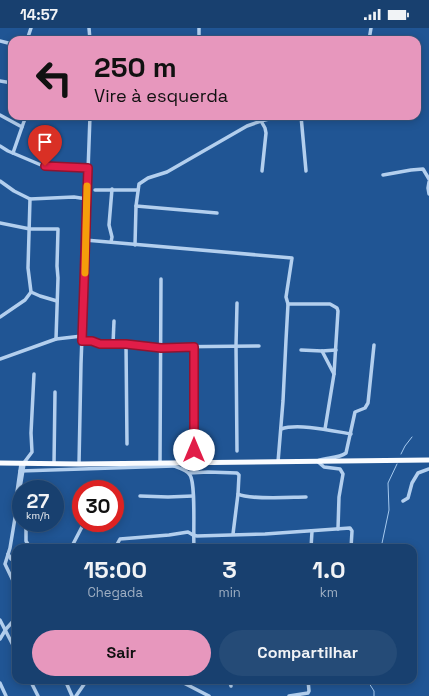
<!DOCTYPE html>
<html lang="pt">
<meta charset="utf-8">
<style>
body{margin:0;font-family:"Space Grotesk",sans-serif;background:#254b77;color:#f1f3f6;height:100vh;display:flex;flex-direction:column;font-size:15px;white-space:nowrap}
*{box-sizing:border-box;margin:0}
p{font-size:13px;color:#9fafc3}
.icon{flex:none;width:22px;height:22px;fill:none;stroke:currentColor;stroke-width:2;stroke-linecap:round;stroke-linejoin:round}
.map{position:relative;flex:1;overflow:hidden}
.details{position:absolute;left:12px;top:516px;width:405px;height:140px;display:flex;flex-direction:column;background:#18406f;border-radius:12px;box-shadow:0 2px 10px #0003,0 0 0 1px #365982}
.details>*{flex:none}
.guide{position:absolute;left:8px;top:8px;width:413px;height:84px;border-radius:12px;box-shadow:0 2px 10px #0003,0 0 0 1px #365982;background:#e797bd;color:#111;overflow:hidden}
.speed{position:absolute;left:12px;top:452px;display:flex;gap:8px;font-size:20px;font-weight:700;text-align:center}
.speed>*{display:grid;place-content:center;width:52px;height:52px;border-radius:50%;background:#18406f;box-shadow:0 2px 10px #0003,0 0 0 1px #365982;line-height:1}
.speed small{font-size:10px;font-weight:400}
.speed .limit{border:6px solid #d22;background:#fff;color:#111}
.pin{position:absolute;display:grid;place-items:center;width:34px;height:34px;color:#fff;margin:-41px -17px;border-radius:50% 50% 50% 0;rotate:-45deg;box-shadow:0 0 4px #0007}
.pin .icon{rotate:45deg}
.me{position:absolute;width:44px;margin:-22px;rotate:0deg;stroke-linejoin:round;filter:drop-shadow(0 0 3px #0008)}
.turn{display:flex;align-items:center;gap:14px;height:84px;padding:0 20px;font-size:18px}
.turn .icon{width:52px;height:52px;stroke-width:2.5}
.turn b{display:block;font-size:28px;line-height:34px}
.eta{display:flex;justify-content:space-evenly;align-items:center;height:68px;text-align:center}
.eta b{font-size:24px;font-weight:700;line-height:28px}
.primary-button{display:flex;gap:8px;margin-top:auto;padding:8px 20px}
.primary-button a{flex:1;height:46px;border-radius:24px;background:#e797bd;color:#111;font-size:16px;font-weight:700;line-height:46px;text-align:center}
.primary-button a+a{background:#254b77;color:#f1f3f6}
.status{display:flex;justify-content:space-between;align-items:center;height:28px;padding:0 20px;background:#18406f;direction:ltr}
.status svg{height:11px;fill:currentColor}
.map>svg:first-child{display:block}
.lines{fill:none;stroke-linecap:round;stroke-linejoin:round}
.stream{stroke:#a6caef;stroke-width:1}
.minor{stroke:#b3cfee;stroke-width:3.5}
.primary{stroke:#fafcff;stroke-width:5}
.route-casing{stroke:#92132f;stroke-width:10}
.route{stroke:#e11d48;stroke-width:7}
.slow{stroke:#f59e0b;stroke-width:7}
</style>
<div class="status"><b>14:57</b><svg viewBox="0 0 49 12"><path d="M0 12V9h3v3zM5 12V6h3v6zM10 12V3h3v9zM15 12V0h3v12zM26 1h20v11H26zM47 4h2v5h-2z"/></svg></div>
<div class="map">
<svg width="429" height="668" viewBox="0 0 429 668">
<rect width="100%" height="100%" fill="#205594"/>
<g class="lines">
<g class="stream">
<polyline points="401,426 405,418 412,409"/>
<polyline points="381,520 389,482 388,455 397,436"/>
<polyline points="367,652 374,663 374,668"/>
</g>
<g class="minor">
<polyline points="89,0 90,12"/>
<polyline points="27,12 31,0"/>
<polyline points="199,12 199,0"/>
<polyline points="369,12 371,0"/>
<polyline points="0,13 12,16"/>
<polyline points="0,53 12,55"/>
<polyline points="0,87 22,99 13,125"/>
<polyline points="301,88 306,143"/>
<polyline points="261,93 265,100 266,105 262,143"/>
<polyline points="22,99 26,88"/>
<polyline points="0,118 8,123 41,137 88,140"/>
<polyline points="383,147 411,142 423,141 429,151"/>
<polyline points="0,153 14,163 30,171 74,169 87,171"/>
<polyline points="429,154 428,160 429,166"/>
<polyline points="95,162 138,162"/>
<polyline points="136,178 217,185"/>
<polyline points="0,195 30,201 58,201 57,238 58,250 56,311"/>
<polyline points="85,212 292,230 286,269 288,276 286,312 283,373 278,434"/>
<polyline points="111,214 112,209 109,197 112,161"/>
<polyline points="135,217 136,178 139,156 148,150 167,144 247,98 261,93 280,88"/>
<polyline points="31,264 40,268 57,273"/>
<polyline points="288,276 330,276 337,280 338,283 334,346 325,401"/>
<polyline points="0,289 25,272 31,264 28,240 30,171"/>
<polyline points="82,313 92,313 100,316 126,316 161,319 259,318"/>
<polyline points="113,316 114,293"/>
<polyline points="126,316 127,416"/>
<polyline points="301,322 322,323 336,322"/>
<polyline points="322,323 334,346"/>
<polyline points="0,331 56,311 82,308"/>
<path d="M 281,401 C 298,395 333,403 351,406"/>
<polyline points="194,422 194,319"/>
<polyline points="237,423 236,318 237,275"/>
<polyline points="160,435 161,251"/>
<polyline points="23,436 32,424 31,405 34,346"/>
<polyline points="54,436 55,364"/>
<polyline points="79,436 81,336 90,88"/>
<path d="M 174,438 C 179,440 187,442 190,447 C 196,456 193,506 194,520"/>
<polyline points="20,443 174,438"/>
<path d="M 189,445 L 208,444 L 237,445 L 239,447 L 238,466 C 248,472 292,469 306,469"/>
<polyline points="17,464 21,436"/>
<polyline points="140,468 168,469 193,468"/>
<polyline points="403,473 408,470 412,455 418,445 429,441"/>
<polyline points="26,495 26,513 29,518 37,520"/>
<path d="M 338,501 L 339,469 L 343,446 L 340,441 L 324,439 L 317,433 C 326,429 338,431 346,425 L 355,384 L 365,380 L 368,375 L 374,317"/>
<polyline points="233,506 238,466"/>
<polyline points="71,520 84,495"/>
<polyline points="115,520 120,511 169,507 188,504 193,507 197,508 265,506 350,500 352,503 351,520"/>
<polyline points="311,520 312,503"/>
<polyline points="8,526 11,531 16,534"/>
<polyline points="16,559 5,536 10,520 24,436"/>
<polyline points="0,592 16,623"/>
<polyline points="0,611 6,601 16,590"/>
<polyline points="30,652 38,668"/>
<polyline points="65,652 72,668"/>
<polyline points="178,652 209,668"/>
<polyline points="229,652 231,658"/>
<polyline points="0,655 6,668"/>
<polyline points="76,668 87,652"/>
<polyline points="289,668 308,665 309,663 308,652"/>
</g>
<polyline class="primary" points="0,435 79,436 429,432"/>
</g>
<g class="lines">
<defs>
<polyline id="route" points="45,138 88,140 82,313 92,313 100,316 126,316 161,320 194,319 194,422"/>
</defs>
<use href="#route" class="route-casing"/>
<use href="#route" class="route"/>
<polyline class="slow" points="85,245 87,158"/>
</g>
</svg>
<div class="speed"><div>27<small>km/h</small></div><div class="limit">30</div></div>
<div class="pin" style="left:45px;top:138px;background:#d93025"><svg class="icon" aria-label="arrive" viewBox="0 0 24 24"><path d="M6 21V4h12l-3 4 3 4H6"/></svg></div>
<svg class="me" style="left:194px;top:422px" viewBox="-20 -20 40 40"><circle r="19" fill="#fff"/><path d="M0-13L10 11 0 6-10 11z" fill="#e11d48"/></svg>
<div class="guide">
<div class="turn"><svg class="icon" aria-label="left" viewBox="0 0 24 24"><path d="M17 20v-9H6M10 6l-5 5 5 5"/></svg><div><b>250 m</b>Vire à esquerda</div></div>
</div>
<section class="details">
<div class="eta">
<div><b>15:00</b><p>Chegada</p></div>
<div><b>3</b><p>min</p></div>
<div><b>1.0</b><p>km</p></div>
</div>
<div class="primary-button"><a>Sair</a><a>Compartilhar</a></div>
</section>
</div>
